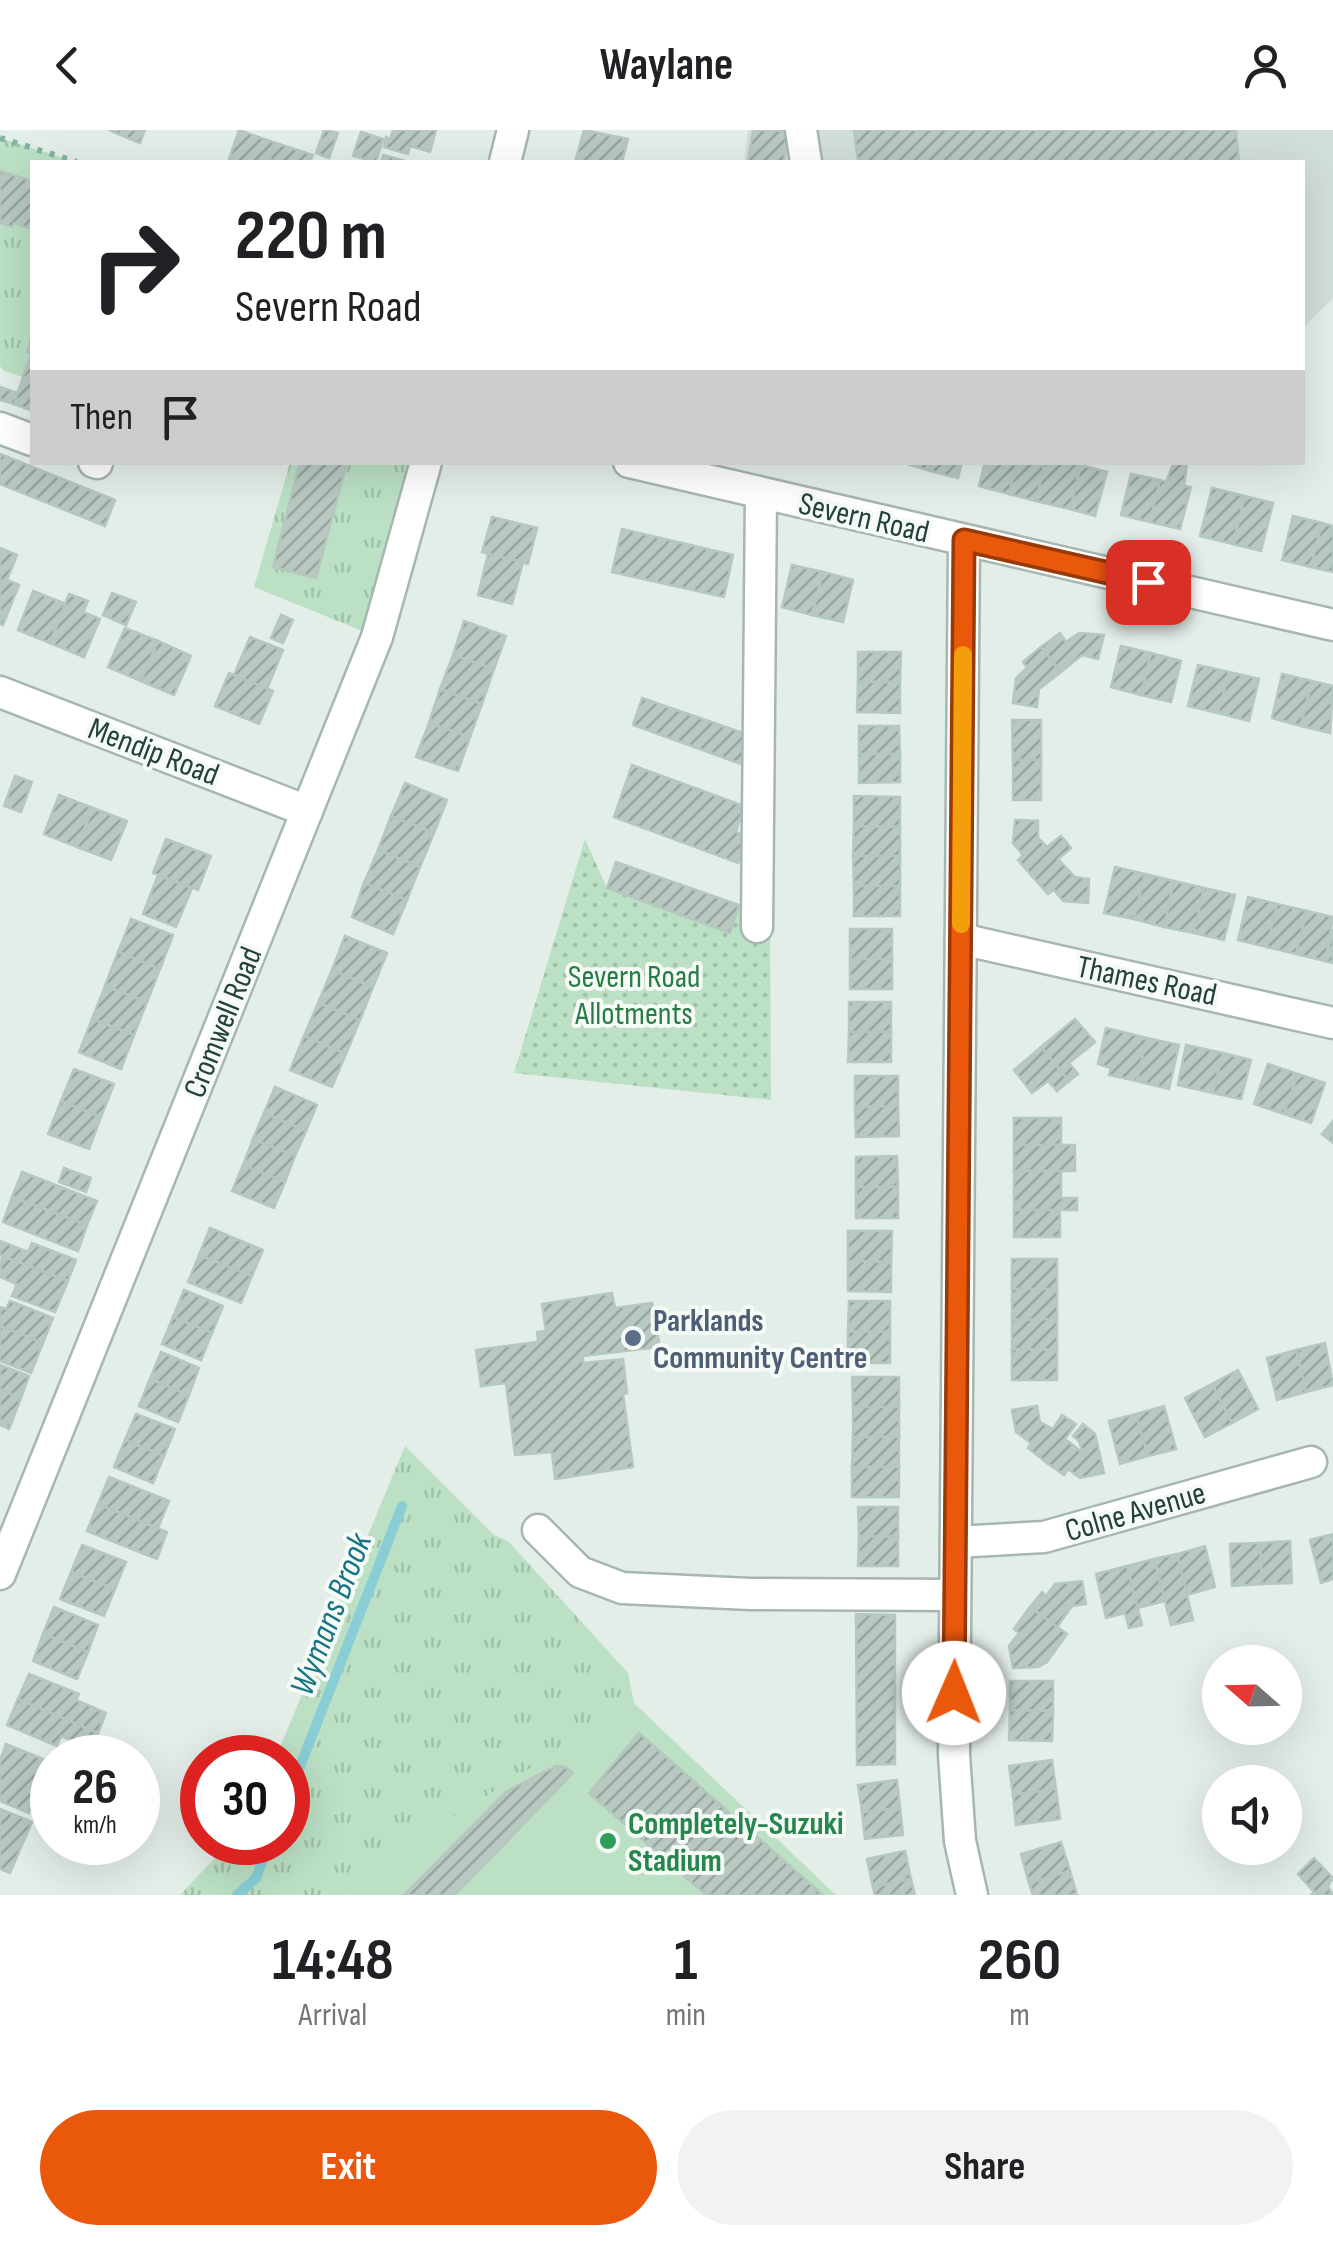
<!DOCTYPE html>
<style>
body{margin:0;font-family:"Sofia Sans Condensed",sans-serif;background:#f2f2f2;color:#202124;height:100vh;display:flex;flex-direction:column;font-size:38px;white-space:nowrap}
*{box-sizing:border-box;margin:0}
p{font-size:32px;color:#757577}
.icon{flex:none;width:55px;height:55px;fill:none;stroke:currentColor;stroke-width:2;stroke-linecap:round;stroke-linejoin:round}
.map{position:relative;height:1765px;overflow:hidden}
.side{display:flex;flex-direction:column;background:#fff;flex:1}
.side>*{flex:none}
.top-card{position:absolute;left:30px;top:30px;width:1275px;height:305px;border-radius:0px;box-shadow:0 10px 40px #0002;background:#fff;color:#202124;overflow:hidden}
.needle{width:65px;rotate:290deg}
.tools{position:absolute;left:1202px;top:1515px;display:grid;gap:20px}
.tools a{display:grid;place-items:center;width:100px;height:100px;border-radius:50%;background:#fff;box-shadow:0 10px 40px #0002;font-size:50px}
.speed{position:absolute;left:30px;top:1605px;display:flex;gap:20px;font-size:50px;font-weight:700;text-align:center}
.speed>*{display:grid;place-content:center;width:130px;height:130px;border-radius:50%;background:#fff;box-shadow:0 10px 40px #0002;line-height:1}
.speed small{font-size:25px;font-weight:400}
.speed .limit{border:15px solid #d22;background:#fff;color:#111}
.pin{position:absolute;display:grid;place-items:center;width:85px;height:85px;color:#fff;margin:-42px;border-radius:20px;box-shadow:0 5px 15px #0006}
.me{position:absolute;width:110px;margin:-55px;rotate:1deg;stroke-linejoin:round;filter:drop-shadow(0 0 8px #0008)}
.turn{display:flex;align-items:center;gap:35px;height:210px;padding:0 40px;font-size:45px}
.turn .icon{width:130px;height:130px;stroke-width:2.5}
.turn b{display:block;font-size:70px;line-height:85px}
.then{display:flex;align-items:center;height:95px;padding:0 40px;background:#0003;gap:20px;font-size:38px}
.eta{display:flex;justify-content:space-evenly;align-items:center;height:170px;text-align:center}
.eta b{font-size:60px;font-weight:700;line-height:70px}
.button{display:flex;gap:20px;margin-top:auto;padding:20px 40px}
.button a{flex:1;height:115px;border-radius:60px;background:#ea580c;color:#fff;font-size:40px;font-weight:700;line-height:115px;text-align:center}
.button a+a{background:#f2f2f2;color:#202124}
header{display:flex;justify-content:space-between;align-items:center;height:130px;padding:0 40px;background:#fff;font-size:45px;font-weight:700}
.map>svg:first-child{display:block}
.built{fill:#d2ded8}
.grass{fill:url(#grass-tufts)}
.park{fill:url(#park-dots)}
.pitch{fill:#bbe0c4}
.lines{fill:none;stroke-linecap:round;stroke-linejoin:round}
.stream{stroke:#89ced6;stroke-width:10}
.building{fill:url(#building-hatch);stroke:#b5c8c0;stroke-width:2.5}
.minor-casing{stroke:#a6b7b0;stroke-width:35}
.path{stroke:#82b4a2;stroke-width:6;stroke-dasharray:5 8;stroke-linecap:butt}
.minor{stroke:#fff;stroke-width:30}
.route-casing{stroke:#983908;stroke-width:25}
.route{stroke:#ea580c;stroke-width:18}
.slow{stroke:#f59e0b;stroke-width:18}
.service-dot{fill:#5c6f8a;stroke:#f5faf7;stroke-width:4}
.leisure-dot{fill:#2e9e5b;stroke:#f5faf7;stroke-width:4}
.labels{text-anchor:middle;stroke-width:8;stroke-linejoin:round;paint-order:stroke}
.street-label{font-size:32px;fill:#224137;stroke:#f5faf7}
.park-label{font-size:32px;fill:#297b45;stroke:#f5faf7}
.service-label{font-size:32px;font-weight:bold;fill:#4e5e75;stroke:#f5faf7;text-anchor:start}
.leisure-label{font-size:32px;font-weight:bold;fill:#27864d;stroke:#f5faf7;text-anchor:start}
.water-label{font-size:35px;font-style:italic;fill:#177581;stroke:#f5faf7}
</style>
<header><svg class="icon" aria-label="back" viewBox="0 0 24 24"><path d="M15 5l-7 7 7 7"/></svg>Waylane<svg class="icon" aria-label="person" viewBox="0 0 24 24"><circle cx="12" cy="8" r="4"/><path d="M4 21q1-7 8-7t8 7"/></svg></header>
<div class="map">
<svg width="1333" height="1765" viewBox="0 0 1333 1765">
<defs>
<pattern id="grass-tufts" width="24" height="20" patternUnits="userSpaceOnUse" patternTransform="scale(2.5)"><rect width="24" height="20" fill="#bbe0c4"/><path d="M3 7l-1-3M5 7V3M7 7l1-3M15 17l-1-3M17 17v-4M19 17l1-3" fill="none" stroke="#a0c1a9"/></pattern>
<pattern id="park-dots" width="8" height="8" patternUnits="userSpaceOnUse" patternTransform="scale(2.5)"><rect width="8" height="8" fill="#bbe0c4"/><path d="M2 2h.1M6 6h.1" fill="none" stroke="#a0c1a9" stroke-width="1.8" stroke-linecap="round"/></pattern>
<pattern id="building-hatch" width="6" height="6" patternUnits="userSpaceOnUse" patternTransform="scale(2.5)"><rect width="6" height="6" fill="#b9c9c2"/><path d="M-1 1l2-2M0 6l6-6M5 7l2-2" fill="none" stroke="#96a59e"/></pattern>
</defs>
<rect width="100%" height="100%" fill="#e4eee9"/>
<polygon class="built" points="748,0 1333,0 1333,168 1303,198 1302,32 744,32"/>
<g class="grass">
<polygon points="0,8 77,32 32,32 32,51 0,41"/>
<polygon points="0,93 12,97 14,93 32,99 32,206 27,221 32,223 23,247 4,241 0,236"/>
<polygon points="290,333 426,333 377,507 254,457"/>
<polygon points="405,1316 494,1405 508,1411 628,1543 634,1573 398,1722 346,1765 180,1765 229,1713 288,1712 288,1628 276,1627"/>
</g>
<polygon class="park" points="585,709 607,758 729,803 739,775 770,788 771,970 514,943"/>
<polygon class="pitch" points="634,1573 836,1765 346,1765 398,1722"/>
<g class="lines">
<g class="stream">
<polyline points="288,1667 402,1376"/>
<polyline points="237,1765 256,1748 270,1712"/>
</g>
</g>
<g class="building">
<polygon points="109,0 145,0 140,13"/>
<polygon points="239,0 276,13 269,32 228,32"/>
<polygon points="324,0 338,3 329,28 316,23"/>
<polygon points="393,0 436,0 430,22 410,16 408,24 384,17 386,7 390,9"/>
<polygon points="584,0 628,9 622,32 575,32"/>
<polygon points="753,0 787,1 784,32 748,32"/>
<polygon points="854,0 1236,0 1239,32 858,32"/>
<polygon points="361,2 383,9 376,32 353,26"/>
<polygon points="276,13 313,25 310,32 269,32"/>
<polygon points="383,25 409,32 381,32"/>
<polygon points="0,41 32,51 32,99 14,93 12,97 0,93"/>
<polygon points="32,206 32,250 23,247 32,223 27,222"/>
<polygon points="23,247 32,250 32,281 14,274"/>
<polygon points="0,257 18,263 14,274 0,270"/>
<polygon points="0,324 115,370 105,396 0,354"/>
<polygon points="300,332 347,332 316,448 273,437"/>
<polygon points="901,332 932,332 930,341"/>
<polygon points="932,332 962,332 958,348 930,341"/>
<polygon points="985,332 1017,332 1009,364 979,356"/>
<polygon points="1017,332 1045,332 1036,371 1009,364"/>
<polygon points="1045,332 1082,332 1070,379 1036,371"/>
<polygon points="1174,332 1187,333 1184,356 1191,357 1180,399 1150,392 1160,350 1166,352"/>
<polygon points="1081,335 1107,342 1095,386 1070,379"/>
<polygon points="1131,344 1160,350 1150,392 1121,385"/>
<polygon points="1212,358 1245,366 1233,414 1200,406"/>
<polygon points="1245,366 1273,373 1261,421 1233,414"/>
<polygon points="1293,386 1322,393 1311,437 1282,430"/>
<polygon points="492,387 537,398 528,434 482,422"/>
<polygon points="1322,393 1333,396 1333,442 1311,437"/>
<polygon points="622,399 733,425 724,467 612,442"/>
<polygon points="0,418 17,425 7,450 19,455 3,495 0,494"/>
<polygon points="488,424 523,432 512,474 478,465"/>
<polygon points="792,435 823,442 812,485 782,477"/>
<polygon points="823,442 853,450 843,492 812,485"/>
<polygon points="33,461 66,474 50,513 18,500"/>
<polygon points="112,463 136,472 126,495 103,485"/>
<polygon points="69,464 88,471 83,482 100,489 84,527 50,513"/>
<polygon points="281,485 293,490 283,513 271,508"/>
<polygon points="464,491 506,506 494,539 453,525"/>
<polygon points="125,498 158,511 141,551 108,537"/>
<polygon points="1060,503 1066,512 1079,503 1104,505 1098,529 1082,525 1061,542 1041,517"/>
<polygon points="250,507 283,520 267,559 234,545"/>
<polygon points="158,511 191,526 174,565 141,551"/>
<polygon points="1121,516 1151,523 1141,565 1111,557"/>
<polygon points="1041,517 1061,542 1039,559 1037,577 1013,573 1016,548 1027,538 1023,532"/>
<polygon points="858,522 901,522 900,552 858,552"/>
<polygon points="1151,523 1181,531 1171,572 1141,565"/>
<polygon points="453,525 494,539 482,574 440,559"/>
<polygon points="1198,535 1229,542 1218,583 1188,576"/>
<polygon points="1229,542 1259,549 1249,591 1218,583"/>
<polygon points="229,543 273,561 259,594 215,576"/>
<polygon points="1282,544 1312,551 1301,596 1272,588"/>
<polygon points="1312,551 1333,556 1330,603 1301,596"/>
<polygon points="858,552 900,552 900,583 857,582"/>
<polygon points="440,559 482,574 470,607 429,593"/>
<polygon points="642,568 752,606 741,634 633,595"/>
<polygon points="1012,590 1041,590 1041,630 1013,630"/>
<polygon points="429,593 470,607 458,641 416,627"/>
<polygon points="859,596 899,596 900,624 859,624"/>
<polygon points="859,624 900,624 900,652 859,653"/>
<rect x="1013" y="630" width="28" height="40"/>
<polygon points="632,635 744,676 736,702 748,706 738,733 614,687"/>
<polygon points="15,646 32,652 21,682 4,676"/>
<polygon points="405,653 447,670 434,703 391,686"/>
<polygon points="59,665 93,678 77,717 44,704"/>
<polygon points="854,666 900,667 900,697 854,696"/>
<polygon points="93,678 127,691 111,730 77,717"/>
<polygon points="391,686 434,703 420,737 378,720"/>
<polygon points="1015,690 1038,691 1038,708 1047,717 1061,706 1067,713 1031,745 1018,730 1023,725 1013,713"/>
<polygon points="854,696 900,697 900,726 853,726"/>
<polygon points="166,709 211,726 198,760 153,743"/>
<polygon points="1067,713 1071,718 1058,729 1075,747 1089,749 1088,773 1063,771 1054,760 1048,764 1031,745"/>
<polygon points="378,720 420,737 407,770 364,753"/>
<polygon points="853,726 900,726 900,756 854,756"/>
<polygon points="616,732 739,775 730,803 607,758"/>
<polygon points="1115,737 1145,744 1134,789 1104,783"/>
<polygon points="1145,744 1174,751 1164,797 1134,789"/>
<polygon points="158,745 192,758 176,797 143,784"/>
<polygon points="1174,751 1204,758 1194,803 1164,797"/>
<polygon points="364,753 407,770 393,804 352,787"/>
<rect x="854" y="756" width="46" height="30"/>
<polygon points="1204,758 1235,765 1224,810 1194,803"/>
<polygon points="1248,767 1277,774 1267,817 1238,810"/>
<polygon points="1277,774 1307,781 1296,824 1267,817"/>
<polygon points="1307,781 1333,787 1325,831 1296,824"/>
<polygon points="131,789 173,805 160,839 118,822"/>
<rect x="850" y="799" width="42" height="30"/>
<polygon points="1333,799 1333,833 1325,831"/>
<polygon points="345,806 387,823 373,857 332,840"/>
<polygon points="118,822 160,839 147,872 105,856"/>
<rect x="850" y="829" width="42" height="30"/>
<polygon points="332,840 373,857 360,890 318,873"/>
<polygon points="105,856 147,872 134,905 92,889"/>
<rect x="849" y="872" width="42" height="30"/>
<polygon points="318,873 360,890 346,924 304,906"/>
<polygon points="92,889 134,905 121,939 79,922"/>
<polygon points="1075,889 1095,912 1069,933 1078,944 1069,951 1041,917"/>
<polygon points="1106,898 1147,908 1137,951 1109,945 1111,938 1098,934"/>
<polygon points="849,902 891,902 891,932 848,932"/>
<polygon points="304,906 346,924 332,957 290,940"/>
<polygon points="1147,908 1179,915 1169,959 1137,951"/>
<polygon points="1186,915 1223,923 1213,963 1178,955"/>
<polygon points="1041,917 1069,951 1057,961 1048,951 1032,963 1014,940"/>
<polygon points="1223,923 1251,930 1241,969 1213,963"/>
<polygon points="1268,934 1298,944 1284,984 1254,974"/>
<polygon points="74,939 114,954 101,987 61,971"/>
<polygon points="1298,944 1325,953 1311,993 1284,984"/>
<polygon points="855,946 898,946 898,976 855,977"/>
<polygon points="275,957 317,975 306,1001 264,983"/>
<polygon points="61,971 101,987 89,1019 48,1004"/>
<polygon points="898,976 899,1006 856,1007 855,977"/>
<polygon points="264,983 306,1001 295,1026 253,1009"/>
<rect x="1014" y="988" width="47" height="27"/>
<polygon points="1333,991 1333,1013 1322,1004"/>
<polygon points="253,1009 295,1026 285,1052 243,1035"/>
<rect x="1014" y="1015" width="61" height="26"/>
<polygon points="897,1026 898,1057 856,1057 856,1027"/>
<polygon points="243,1035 285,1052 274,1078 232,1061"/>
<polygon points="64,1038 91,1048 86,1062 59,1052"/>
<polygon points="1014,1041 1061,1041 1061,1068 1077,1068 1077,1080 1014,1080"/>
<polygon points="22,1042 97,1071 87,1095 12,1067"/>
<rect x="856" y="1057" width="42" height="31"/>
<polygon points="12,1067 87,1095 78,1121 3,1092"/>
<rect x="1014" y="1080" width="46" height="27"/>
<polygon points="210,1098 263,1120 252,1146 199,1125"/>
<polygon points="848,1101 892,1101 891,1132 848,1131"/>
<polygon points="0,1111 28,1122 32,1113 76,1130 68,1151 0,1125"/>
<polygon points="199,1125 252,1146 241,1173 188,1152"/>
<polygon points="2,1126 68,1151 55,1182 12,1166 17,1154 0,1147"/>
<rect x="1012" y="1129" width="45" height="30"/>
<polygon points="848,1131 891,1132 891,1162 848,1161"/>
<polygon points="1012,1159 1057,1159 1057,1189 1012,1190"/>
<polygon points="184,1160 223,1176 212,1203 173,1187"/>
<polygon points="612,1163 615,1178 652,1173 660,1217 583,1226 583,1233 623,1229 627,1263 623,1264 633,1337 555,1349 552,1322 515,1325 506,1253 481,1256 476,1220 538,1212 537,1202 546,1201 542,1174"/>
<polygon points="10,1171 53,1188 43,1213 0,1196 0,1177 6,1179"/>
<polygon points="849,1171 890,1171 890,1202 848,1201"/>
<polygon points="173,1187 212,1203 201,1230 162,1214"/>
<polygon points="1057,1189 1057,1220 1012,1219 1012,1190"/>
<polygon points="0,1196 43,1213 31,1243 0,1231"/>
<polygon points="848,1201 890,1202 890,1233 848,1233"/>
<polygon points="1325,1213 1333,1255 1306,1262 1296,1220"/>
<polygon points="1012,1219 1057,1220 1057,1250 1012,1250"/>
<polygon points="1296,1220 1306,1262 1277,1270 1267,1228"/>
<polygon points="161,1222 199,1238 189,1265 150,1249"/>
<polygon points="0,1235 29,1246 21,1268 0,1260"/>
<polygon points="1238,1240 1258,1279 1232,1293 1212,1254"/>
<polygon points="852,1247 899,1247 899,1277 853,1277"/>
<polygon points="150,1249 189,1265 178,1292 139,1276"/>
<polygon points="1212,1254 1232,1293 1205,1307 1185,1268"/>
<polygon points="0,1260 21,1268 9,1299 0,1295"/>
<polygon points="1037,1276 1040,1292 1053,1299 1062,1285 1076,1294 1047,1333 1028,1318 1031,1313 1016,1302 1012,1280"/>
<polygon points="1164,1276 1176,1319 1148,1326 1136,1284"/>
<rect x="853" y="1277" width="46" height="30"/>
<polygon points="136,1284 175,1299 164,1326 125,1310"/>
<polygon points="1136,1284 1148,1326 1120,1334 1109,1291"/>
<polygon points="1083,1294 1095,1304 1104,1343 1080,1348 1068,1339 1064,1345 1047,1333 1065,1309 1083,1323 1079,1311 1073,1306"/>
<polygon points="853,1307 899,1307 899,1337 852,1337"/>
<polygon points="125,1310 164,1326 153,1353 114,1337"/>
<rect x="852" y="1337" width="47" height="30"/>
<polygon points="109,1347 169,1371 158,1398 98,1374"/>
<polygon points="98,1374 167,1402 157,1429 87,1401"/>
<polygon points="858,1377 898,1377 898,1407 859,1406"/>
<polygon points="1333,1404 1333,1449 1321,1453 1310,1410"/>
<polygon points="859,1406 898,1407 898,1436 858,1436"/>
<polygon points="1290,1411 1292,1453 1262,1454 1260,1413"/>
<polygon points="1260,1413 1262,1454 1232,1456 1230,1414"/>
<polygon points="82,1415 126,1432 115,1459 71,1442"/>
<polygon points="1205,1416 1215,1457 1187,1465 1177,1424"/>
<polygon points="1177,1424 1193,1490 1171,1495 1154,1429"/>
<polygon points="1154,1429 1165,1471 1137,1478 1127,1436"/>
<polygon points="1127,1436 1142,1495 1129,1498 1125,1483 1106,1488 1096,1444"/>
<polygon points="71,1442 115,1459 104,1486 60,1469"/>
<polygon points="1082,1451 1086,1474 1072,1476 1057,1497 1030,1477 1042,1462 1046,1466 1055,1454"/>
<polygon points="54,1477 98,1495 88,1522 43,1504"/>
<polygon points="1030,1477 1067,1504 1047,1532 1038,1537 1013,1538 1009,1516 1019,1503 1014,1499"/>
<polygon points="856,1484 895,1485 895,1634 857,1635"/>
<polygon points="43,1504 88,1522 77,1549 33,1531"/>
<polygon points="29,1544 79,1564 76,1570 106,1583 98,1603 18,1569"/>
<polygon points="1010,1551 1053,1551 1053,1581 1010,1580"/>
<polygon points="18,1569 98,1603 90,1618 61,1606 57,1616 7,1595"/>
<polygon points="1010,1580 1053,1581 1052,1611 1009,1610"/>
<polygon points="639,1603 823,1765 706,1765 589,1663"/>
<polygon points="6,1614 50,1632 29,1683 0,1671 0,1630"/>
<polygon points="1052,1630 1056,1659 1013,1665 1009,1636"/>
<polygon points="556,1636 565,1637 573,1643 455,1765 404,1765 507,1661"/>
<polygon points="897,1650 900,1678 862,1682 858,1655"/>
<polygon points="1056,1659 1060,1689 1016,1695 1013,1665"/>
<polygon points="900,1678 903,1705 865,1709 862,1682"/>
<polygon points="0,1679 32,1692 10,1743 0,1739"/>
<polygon points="1061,1712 1070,1741 1029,1753 1021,1724"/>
<polygon points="905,1721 911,1749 873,1757 867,1729"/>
<polygon points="1314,1728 1333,1748 1328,1756 1333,1765 1311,1765 1314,1762 1298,1744"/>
<polygon points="1070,1741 1077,1765 1033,1765 1029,1753"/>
<polygon points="911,1749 915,1765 875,1765 873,1757"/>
</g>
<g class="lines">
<defs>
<g id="minor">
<polyline points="801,0 806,32"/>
<polyline points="505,32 513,0"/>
<polyline points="0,298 32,310"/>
<polyline points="94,332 97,333"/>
<polyline points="629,332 1333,495"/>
<polyline points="964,410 954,1625 960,1711 972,1765"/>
<polyline points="0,562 307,681"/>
<polyline points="757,797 761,363"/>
<polyline points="961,809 1333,893"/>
<polyline points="538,1400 580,1442 622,1458 750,1464 955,1465"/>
<polyline points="956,1412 1044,1407 1311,1332"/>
<polyline points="0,1444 377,507 426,332"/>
</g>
</defs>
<use href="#minor" class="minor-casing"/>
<polyline class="path" points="0,8 77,32"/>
<use href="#minor" class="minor"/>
</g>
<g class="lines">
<defs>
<polyline id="route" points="954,1563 964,410 1148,452"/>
</defs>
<use href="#route" class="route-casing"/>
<use href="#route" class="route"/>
<polyline class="slow" points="961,794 963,525"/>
</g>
<circle class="service-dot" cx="633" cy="1208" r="10"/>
<circle class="leisure-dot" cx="608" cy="1711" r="10"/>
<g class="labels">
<g class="street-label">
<text transform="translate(864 387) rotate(13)" y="11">Severn Road</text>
<text transform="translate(154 621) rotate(21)" y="11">Mendip Road</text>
<text transform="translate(1147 850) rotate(12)" y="11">Thames Road</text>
<text transform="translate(222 892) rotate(-68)" y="11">Cromwell Road</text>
<text transform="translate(1135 1381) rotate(-16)" y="11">Colne Avenue</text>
</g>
<g class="park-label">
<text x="634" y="857">Severn Road<tspan x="634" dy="37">Allotments</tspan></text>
</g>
<g class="service-label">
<text x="653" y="1201">Parklands<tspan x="653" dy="37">Community Centre</tspan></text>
</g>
<g class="leisure-label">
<text x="628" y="1704">Completely-Suzuki<tspan x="628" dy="37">Stadium</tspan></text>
</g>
<g class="water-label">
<text transform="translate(330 1484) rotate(-69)" y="12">Wymans Brook</text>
</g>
</g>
</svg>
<div class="tools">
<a><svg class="needle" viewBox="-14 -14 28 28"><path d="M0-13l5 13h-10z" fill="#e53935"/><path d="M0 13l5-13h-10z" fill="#757577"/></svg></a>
<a><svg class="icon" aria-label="sound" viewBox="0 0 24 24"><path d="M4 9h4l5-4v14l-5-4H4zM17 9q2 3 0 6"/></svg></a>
</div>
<div class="speed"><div>26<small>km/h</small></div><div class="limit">30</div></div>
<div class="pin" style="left:1148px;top:452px;background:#d93025"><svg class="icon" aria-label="arrive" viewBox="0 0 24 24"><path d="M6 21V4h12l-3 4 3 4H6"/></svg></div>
<svg class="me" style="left:954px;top:1563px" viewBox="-20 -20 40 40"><circle r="19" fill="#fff"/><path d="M0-13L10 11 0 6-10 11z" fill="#ea580c"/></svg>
<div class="top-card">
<div class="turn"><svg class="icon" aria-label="right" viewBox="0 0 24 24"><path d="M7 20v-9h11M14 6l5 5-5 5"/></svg><div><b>220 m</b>Severn Road</div></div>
<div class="then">Then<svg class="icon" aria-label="arrive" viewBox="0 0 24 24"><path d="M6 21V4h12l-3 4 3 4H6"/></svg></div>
</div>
</div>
<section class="side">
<div class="eta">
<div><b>14:48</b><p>Arrival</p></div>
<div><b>1</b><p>min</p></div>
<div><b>260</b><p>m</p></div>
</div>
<div class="button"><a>Exit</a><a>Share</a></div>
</section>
